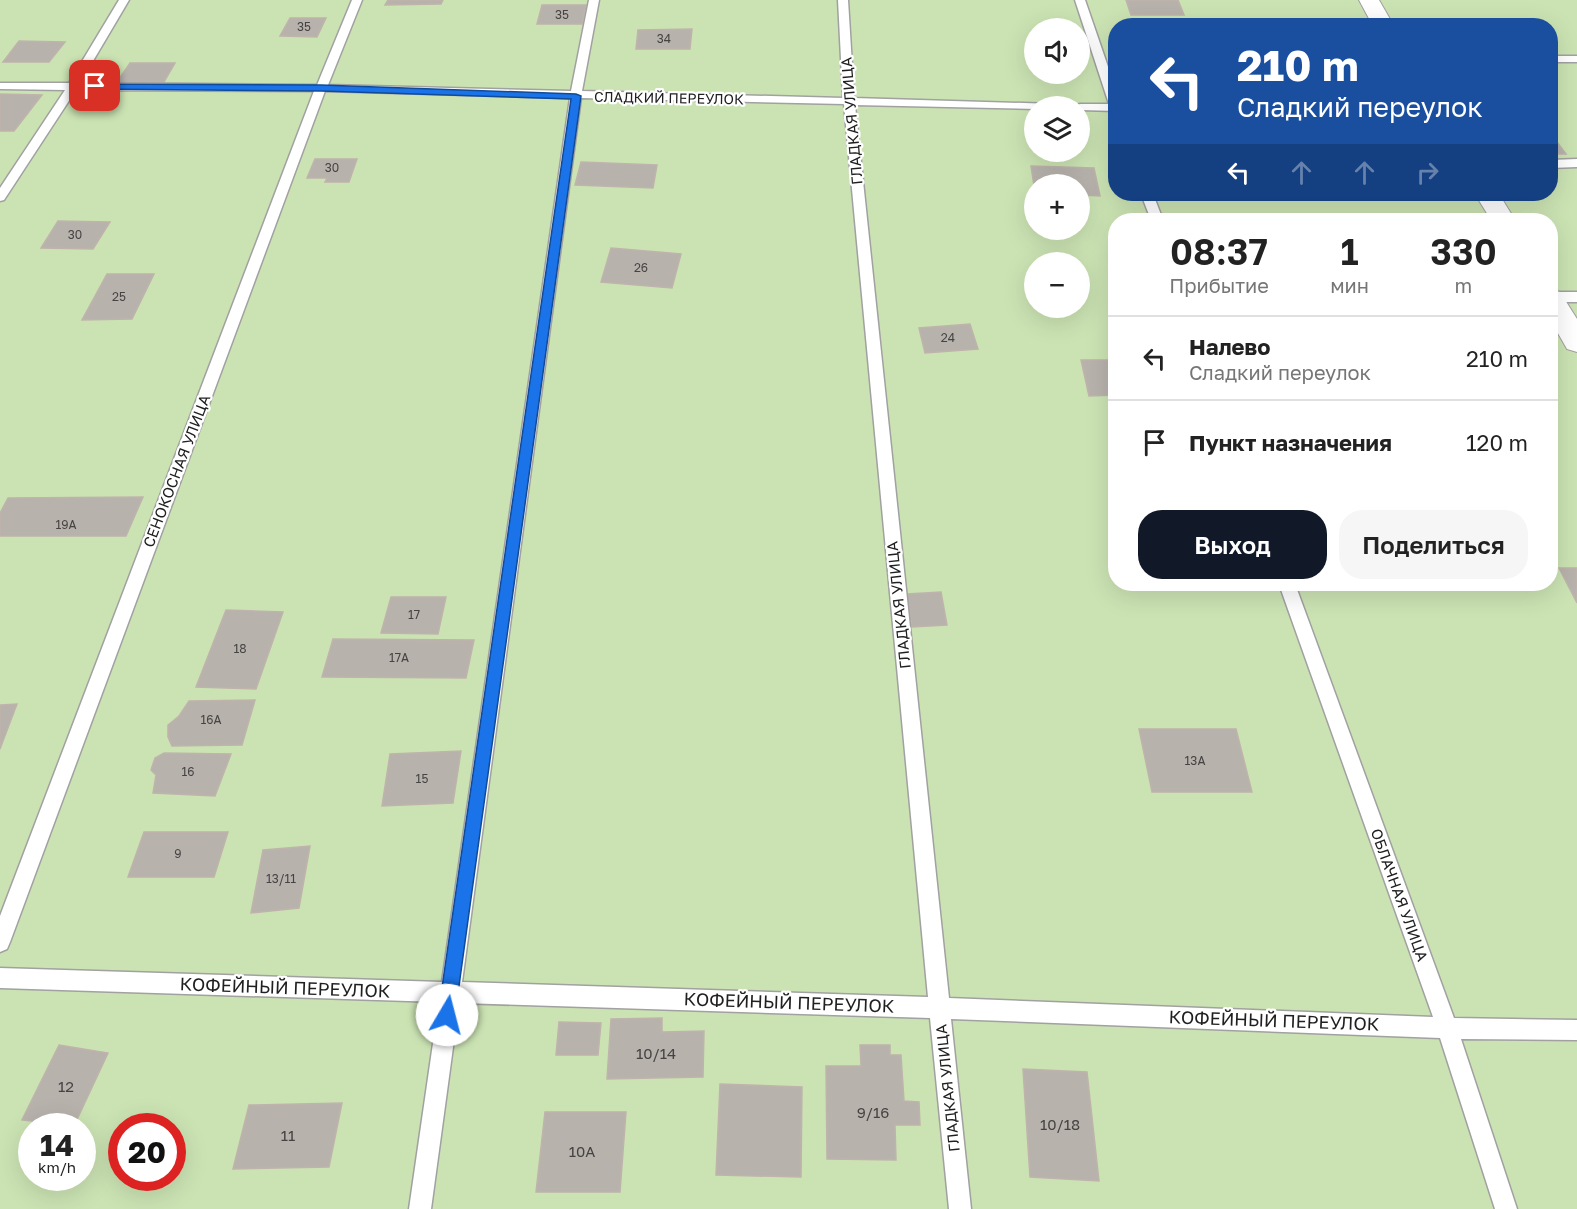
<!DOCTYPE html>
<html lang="ru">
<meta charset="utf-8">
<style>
body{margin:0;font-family:"Golos Text",sans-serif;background:#f6f6f6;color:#222;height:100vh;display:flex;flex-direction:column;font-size:22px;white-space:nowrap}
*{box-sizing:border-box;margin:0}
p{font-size:20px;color:#767676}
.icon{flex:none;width:33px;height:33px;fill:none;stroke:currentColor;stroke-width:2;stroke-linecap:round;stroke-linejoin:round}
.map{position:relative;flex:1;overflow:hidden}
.side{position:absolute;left:1108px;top:213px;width:450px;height:378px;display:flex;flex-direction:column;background:#fff;border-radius:24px;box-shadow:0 6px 24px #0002}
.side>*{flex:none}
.hud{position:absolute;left:1108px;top:18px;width:450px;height:183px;border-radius:24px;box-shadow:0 6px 24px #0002;background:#1a4fa0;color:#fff;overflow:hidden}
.tools{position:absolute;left:1024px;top:18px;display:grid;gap:12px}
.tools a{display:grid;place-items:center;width:66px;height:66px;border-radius:50%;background:#fff;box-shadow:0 6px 24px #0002;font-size:30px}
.speed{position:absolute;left:18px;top:1113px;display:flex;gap:12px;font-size:30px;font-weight:700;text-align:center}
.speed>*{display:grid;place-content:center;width:78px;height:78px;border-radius:50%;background:#fff;box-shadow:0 6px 24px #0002;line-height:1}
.speed small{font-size:15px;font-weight:400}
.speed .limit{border:9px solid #d22;background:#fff;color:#111}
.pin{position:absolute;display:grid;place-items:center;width:51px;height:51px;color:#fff;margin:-26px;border-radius:12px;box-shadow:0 3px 9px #0006}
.me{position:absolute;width:66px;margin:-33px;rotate:8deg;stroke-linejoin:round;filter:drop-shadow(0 0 4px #0008)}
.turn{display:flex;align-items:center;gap:21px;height:126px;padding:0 30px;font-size:27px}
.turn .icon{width:78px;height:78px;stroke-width:2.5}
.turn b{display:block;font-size:42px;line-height:51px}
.lanes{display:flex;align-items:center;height:57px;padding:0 30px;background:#0003;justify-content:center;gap:30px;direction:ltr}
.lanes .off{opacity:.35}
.eta{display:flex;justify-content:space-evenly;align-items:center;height:102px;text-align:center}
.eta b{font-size:36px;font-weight:600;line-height:42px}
.button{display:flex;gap:12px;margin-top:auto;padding:12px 30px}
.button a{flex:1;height:69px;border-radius:24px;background:#111827;color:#fff;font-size:24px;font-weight:600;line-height:69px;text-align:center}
.button a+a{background:#f6f6f6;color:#222}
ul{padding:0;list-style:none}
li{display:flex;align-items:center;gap:18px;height:84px;padding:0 30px;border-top:2px solid #e0e0e0}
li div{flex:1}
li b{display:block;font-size:22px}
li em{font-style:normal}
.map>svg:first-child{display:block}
.grass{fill:#cbe3b3;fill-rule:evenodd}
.building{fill:#b8b2ad;stroke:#bfb4ab;stroke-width:1.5}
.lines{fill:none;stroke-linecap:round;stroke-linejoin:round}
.service-casing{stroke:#a1a1a1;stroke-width:3}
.minor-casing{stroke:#a1a1a1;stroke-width:2}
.service{fill:#fff;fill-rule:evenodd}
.minor{fill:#fff;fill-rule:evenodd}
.route{fill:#1a73e8;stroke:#114b97;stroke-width:1.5}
.labels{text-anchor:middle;stroke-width:4.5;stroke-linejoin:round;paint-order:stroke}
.number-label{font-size:12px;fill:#464443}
.far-street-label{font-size:14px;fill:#202020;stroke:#fff}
.street-label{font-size:15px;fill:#202020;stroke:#fff}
.near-number-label{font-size:15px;fill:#464443}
.near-street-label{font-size:18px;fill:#202020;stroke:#fff}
</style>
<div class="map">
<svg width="1577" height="1209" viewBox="0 0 1577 1209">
<rect width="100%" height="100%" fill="#efece7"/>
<path class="grass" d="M 0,0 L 1577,0 L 1577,1209 L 0,1209 ZM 1116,26 L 1551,26 L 1551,194 L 1116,194 ZM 1035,28 L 1080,28 L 1080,74 L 1035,74 ZM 1035,106 L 1080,106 L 1080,152 L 1035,152 ZM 1035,184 L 1080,184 L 1080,230 L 1035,230 ZM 1116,220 L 1551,220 L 1551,584 L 1116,584 ZM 1035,262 L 1080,262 L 1080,308 L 1035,308 ZM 32,1126 L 82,1126 L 82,1178 L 32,1178 ZM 122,1126 L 172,1126 L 172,1178 L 122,1178 Z"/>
<g class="building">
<polygon points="388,0 443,0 441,4 385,5"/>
<polygon points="1126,0 1178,0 1184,15 1131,15"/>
<polygon points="542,5 586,5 582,24 537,24"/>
<polygon points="290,18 326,18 317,37 280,36"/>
<polygon points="692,29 690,49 636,49 638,30"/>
<polygon points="19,41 65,42 49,62 3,62"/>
<polygon points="130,63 175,63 164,82 117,82"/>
<polygon points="0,94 42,95 14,131 0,131"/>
<polygon points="1551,134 1566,154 1551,154"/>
<polygon points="315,159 357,159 349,182 325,182 327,178 307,178"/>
<polygon points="581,162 657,165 653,188 575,185"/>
<polygon points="1031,166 1094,168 1100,196 1080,195 1080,184 1035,184 1035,192"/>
<polygon points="58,221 110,222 93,249 41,248"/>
<polygon points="611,248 681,254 672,288 601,282"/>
<polygon points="107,274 154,274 132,319 82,320"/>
<polygon points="970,324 978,349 925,353 919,328"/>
<polygon points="1081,360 1116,360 1116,395 1089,396"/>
<polygon points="143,497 126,536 0,536 0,513 8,498"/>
<polygon points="1559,568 1577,568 1577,603"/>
<polygon points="941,592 947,625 912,627 907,594"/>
<polygon points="391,597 446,597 438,634 381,633"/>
<polygon points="226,610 283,612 256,689 196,687"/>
<polygon points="333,639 474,640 466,678 322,677"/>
<polygon points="255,700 242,745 172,746 168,737 168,725 179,716 189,701"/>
<polygon points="17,704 0,749 0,705"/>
<polygon points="1139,729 1236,729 1252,792 1152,792"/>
<polygon points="461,751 453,803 382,806 390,754"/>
<polygon points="164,753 231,754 215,796 153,793 156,775 151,770 155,758"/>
<polygon points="144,832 228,832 214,877 128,877"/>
<polygon points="310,846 299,908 251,913 263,850"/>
<polygon points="662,1018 662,1032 704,1031 703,1077 607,1079 611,1019"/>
<polygon points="559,1022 601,1023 598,1055 556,1055"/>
<polygon points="59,1045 108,1053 74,1126 22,1120"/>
<polygon points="860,1045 890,1045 890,1055 901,1055 904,1101 919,1102 920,1125 895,1125 896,1160 827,1159 826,1066 861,1066"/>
<polygon points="1023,1069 1087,1072 1099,1181 1030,1177"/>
<polygon points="720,1084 802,1087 801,1177 716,1175"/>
<polygon points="342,1103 329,1167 233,1169 249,1105"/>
<polygon points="545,1112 626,1112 620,1192 536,1192"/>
</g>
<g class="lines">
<defs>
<g id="service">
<path d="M 119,0 L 129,0 L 80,83 L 317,85 L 352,0 L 362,0 L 328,85 L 571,91 L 589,0 L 599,0 L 582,91 L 843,98 L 838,0 L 848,0 L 854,98 L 1054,104 L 1055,106 L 1035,106 L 1035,109 L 855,105 L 949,998 L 1433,1017 L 1279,584 L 1295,584 L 1454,1018 L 1577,1020 L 1577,1040 L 1461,1039 L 1517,1209 L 1495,1209 L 1440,1038 L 951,1019 L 971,1209 L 949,1209 L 930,1018 L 459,1003 L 431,1209 L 409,1209 L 439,1002 L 0,988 L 0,968 L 442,982 L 570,98 L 325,91 L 10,942 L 7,949 L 0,952 L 0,916 L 314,91 L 76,90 L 4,200 L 0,201 L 0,188 L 65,90 L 0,89 L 0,83 L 69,83 ZM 581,98 L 844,104 L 928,997 L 462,982 Z"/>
<polygon points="1075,0 1085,0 1116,90 1116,111 1080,110 1080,106 1075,106 1080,104 1109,104"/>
<rect x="1551" y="56" width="26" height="6"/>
<polygon points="1577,159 1577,167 1551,168 1551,160"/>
<polygon points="1141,194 1153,194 1163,220 1151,220"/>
<rect x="1551" y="292" width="26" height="10"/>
</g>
<g id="minor">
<polygon points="1359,0 1379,0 1394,26 1373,26"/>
<polygon points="1475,194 1499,194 1515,220 1491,220"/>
<polygon points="1551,290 1560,292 1577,319 1577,352 1567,349 1551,321"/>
</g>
</defs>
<use href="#service" class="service-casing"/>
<use href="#minor" class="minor-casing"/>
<use href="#service" class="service"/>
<use href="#minor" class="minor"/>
</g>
<polygon class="route" points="92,84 321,85 576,94 581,96 455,1015 453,1021 447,1023 441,1021 438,1015 571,99 321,91 95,89 92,88"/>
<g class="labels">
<g class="number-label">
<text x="562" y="19">35</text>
<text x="304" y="31">35</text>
<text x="664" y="43">34</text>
<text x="332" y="172">30</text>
<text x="75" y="239">30</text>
<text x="641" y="272">26</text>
<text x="119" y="301">25</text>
<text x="948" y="342">24</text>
<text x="66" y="529">19А</text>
<text x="414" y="619">17</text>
<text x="240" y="653">18</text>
<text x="399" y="662">17А</text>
<text x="211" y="724">16А</text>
<text x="1195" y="765">13А</text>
<text x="188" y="776">16</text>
<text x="422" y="783">15</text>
<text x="178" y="858">9</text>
<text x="281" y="883">13/11</text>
</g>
<g class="far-street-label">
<text transform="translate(669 98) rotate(1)" y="5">СЛАДКИЙ ПЕРЕУЛОК</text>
</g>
<g class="street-label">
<text transform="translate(852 121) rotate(-95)" y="5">ГЛАДКАЯ УЛИЦА</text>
<text transform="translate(177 471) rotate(-69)" y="5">СЕНОКОСНАЯ УЛИЦА</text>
<text transform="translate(899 605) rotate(-96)" y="5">ГЛАДКАЯ УЛИЦА</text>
<text transform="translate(1399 895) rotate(70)" y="5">ОБЛАЧНАЯ УЛИЦА</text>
<text transform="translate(948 1088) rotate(-96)" y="5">ГЛАДКАЯ УЛИЦА</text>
</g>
<g class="near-number-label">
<text x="656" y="1059">10/14</text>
<text x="66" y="1092">12</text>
<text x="873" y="1118">9/16</text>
<text x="1060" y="1130">10/18</text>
<text x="288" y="1141">11</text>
<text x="582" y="1157">10А</text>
</g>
<g class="near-street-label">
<text transform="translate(285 988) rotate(2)" y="6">КОФЕЙНЫЙ ПЕРЕУЛОК</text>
<text transform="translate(789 1003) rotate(2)" y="6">КОФЕЙНЫЙ ПЕРЕУЛОК</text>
<text transform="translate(1274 1021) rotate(2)" y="6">КОФЕЙНЫЙ ПЕРЕУЛОК</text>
</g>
</g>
</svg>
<div class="tools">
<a><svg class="icon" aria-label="sound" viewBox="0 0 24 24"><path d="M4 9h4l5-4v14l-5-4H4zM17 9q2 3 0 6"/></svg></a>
<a><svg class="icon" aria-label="layers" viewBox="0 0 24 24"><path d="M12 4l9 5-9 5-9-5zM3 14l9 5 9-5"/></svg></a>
<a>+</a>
<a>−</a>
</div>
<div class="speed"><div>14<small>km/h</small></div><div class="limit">20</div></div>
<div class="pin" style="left:95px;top:86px;background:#d93025"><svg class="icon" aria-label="arrive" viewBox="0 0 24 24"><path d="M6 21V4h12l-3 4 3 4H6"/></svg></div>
<svg class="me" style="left:447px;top:1015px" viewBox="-20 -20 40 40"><circle r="19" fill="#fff"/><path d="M0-13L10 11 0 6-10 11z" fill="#1a73e8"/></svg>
<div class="hud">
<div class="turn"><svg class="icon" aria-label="left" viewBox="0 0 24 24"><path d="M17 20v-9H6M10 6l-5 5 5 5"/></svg><div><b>210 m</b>Сладкий переулок</div></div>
<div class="lanes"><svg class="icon" aria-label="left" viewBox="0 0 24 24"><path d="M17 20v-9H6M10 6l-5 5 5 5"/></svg><svg class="icon off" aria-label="ahead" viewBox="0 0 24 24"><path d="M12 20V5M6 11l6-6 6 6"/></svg><svg class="icon off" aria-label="ahead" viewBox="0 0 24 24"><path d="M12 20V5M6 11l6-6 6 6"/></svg><svg class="icon off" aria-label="right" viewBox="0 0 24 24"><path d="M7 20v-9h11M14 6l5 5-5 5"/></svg></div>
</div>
<section class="side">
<div class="eta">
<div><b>08:37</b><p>Прибытие</p></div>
<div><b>1</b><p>мин</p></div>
<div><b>330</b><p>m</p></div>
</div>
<ul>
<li><svg class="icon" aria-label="left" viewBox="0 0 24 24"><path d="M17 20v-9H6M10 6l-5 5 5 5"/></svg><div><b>Налево</b><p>Сладкий переулок</p></div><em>210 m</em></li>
<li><svg class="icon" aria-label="arrive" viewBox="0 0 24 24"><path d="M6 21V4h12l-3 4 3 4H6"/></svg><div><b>Пункт назначения</b></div><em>120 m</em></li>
</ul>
<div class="button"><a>Выход</a><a>Поделиться</a></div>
</section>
</div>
